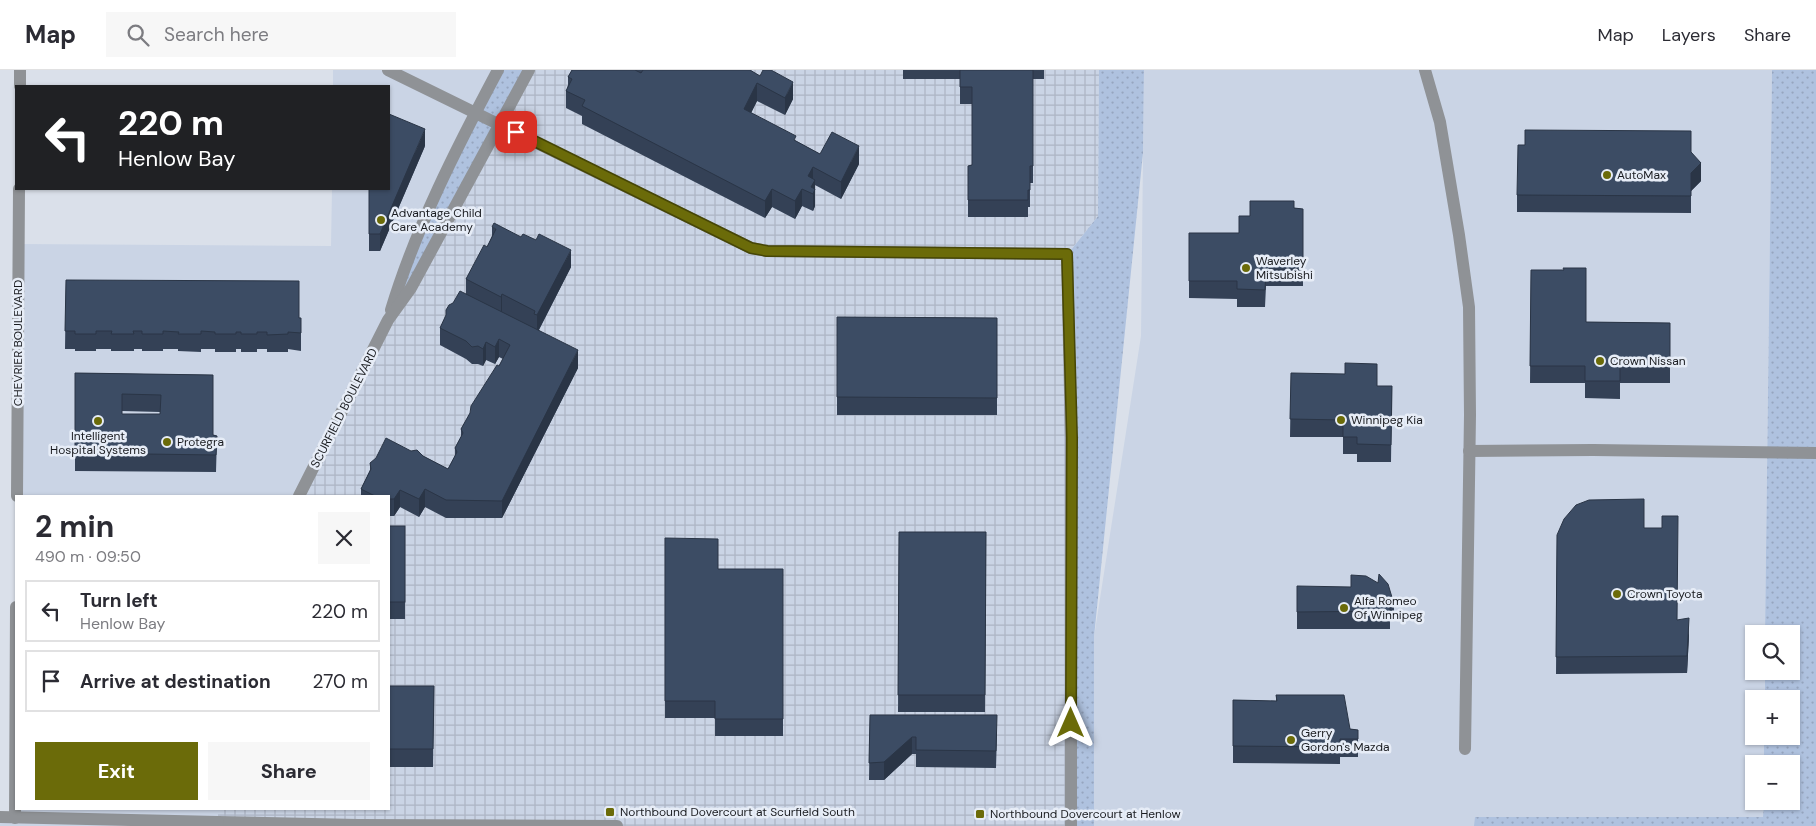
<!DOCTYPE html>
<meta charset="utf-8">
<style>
body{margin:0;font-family:"DM Sans",sans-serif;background:#f7f7f7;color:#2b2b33;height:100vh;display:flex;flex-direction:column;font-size:19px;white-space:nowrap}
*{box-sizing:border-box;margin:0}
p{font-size:16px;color:#7c7c81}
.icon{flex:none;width:28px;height:28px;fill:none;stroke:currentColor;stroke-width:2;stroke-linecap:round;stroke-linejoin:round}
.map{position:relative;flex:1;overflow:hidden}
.sheet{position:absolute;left:15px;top:425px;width:375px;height:315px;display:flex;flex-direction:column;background:#fff;border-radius:0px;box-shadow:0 1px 4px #0004}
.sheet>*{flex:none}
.banner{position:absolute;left:15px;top:15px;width:375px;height:105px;border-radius:0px;box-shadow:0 1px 4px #0004;background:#202124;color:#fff;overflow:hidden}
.tools{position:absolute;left:1745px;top:555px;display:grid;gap:10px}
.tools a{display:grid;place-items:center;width:55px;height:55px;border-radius:0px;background:#fff;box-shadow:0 1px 4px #0004;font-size:25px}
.pin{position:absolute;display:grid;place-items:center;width:42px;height:42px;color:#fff;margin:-21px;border-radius:10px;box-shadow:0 2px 8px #0006}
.me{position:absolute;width:55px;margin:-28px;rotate:0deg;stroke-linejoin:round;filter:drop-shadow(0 0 4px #0008)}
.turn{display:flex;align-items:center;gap:18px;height:105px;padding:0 20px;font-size:22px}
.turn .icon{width:65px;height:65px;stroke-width:2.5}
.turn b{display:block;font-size:35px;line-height:42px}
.round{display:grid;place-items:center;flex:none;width:52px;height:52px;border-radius:0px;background:#f7f7f7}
.summary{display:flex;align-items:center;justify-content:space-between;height:85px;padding:0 20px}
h1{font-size:30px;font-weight:700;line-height:38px}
.primary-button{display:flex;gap:10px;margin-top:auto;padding:10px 20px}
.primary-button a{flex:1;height:58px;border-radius:0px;background:#6b6b09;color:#fff;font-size:20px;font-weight:700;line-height:58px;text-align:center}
.primary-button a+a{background:#f7f7f7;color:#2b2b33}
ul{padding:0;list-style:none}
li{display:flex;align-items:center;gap:15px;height:62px;margin:0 10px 8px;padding:0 10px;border:2px solid #e1e1e2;border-radius:0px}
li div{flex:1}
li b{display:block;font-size:19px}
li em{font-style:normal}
header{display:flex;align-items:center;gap:30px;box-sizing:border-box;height:70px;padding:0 25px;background:#fff;border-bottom:1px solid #e1e1e2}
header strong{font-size:24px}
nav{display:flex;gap:28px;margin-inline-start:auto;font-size:18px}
.search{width:350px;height:45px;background:#f7f7f7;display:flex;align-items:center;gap:12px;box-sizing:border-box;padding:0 18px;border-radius:0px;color:#7c7c81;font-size:19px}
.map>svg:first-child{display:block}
.built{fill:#cad4e5}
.industrial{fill:url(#industrial-grid)}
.grass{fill:url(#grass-dots)}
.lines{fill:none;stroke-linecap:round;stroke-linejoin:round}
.minor{stroke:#8f9296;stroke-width:12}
.tertiary{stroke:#8f9296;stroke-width:12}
.wall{fill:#344156;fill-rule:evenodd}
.shaded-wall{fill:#2a3546}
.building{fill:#3c4c64;stroke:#2a3546;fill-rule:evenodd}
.route-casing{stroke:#464606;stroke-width:12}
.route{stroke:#6b6b09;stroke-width:9}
.poi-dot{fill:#6b6b09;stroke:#e7edf7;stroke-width:2}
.labels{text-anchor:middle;stroke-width:5;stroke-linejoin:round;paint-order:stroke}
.poi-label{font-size:12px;fill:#1a1c20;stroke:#e7edf7;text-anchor:start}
.street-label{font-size:12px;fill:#1a1c20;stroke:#e7edf7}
</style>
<header>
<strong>Map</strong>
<div class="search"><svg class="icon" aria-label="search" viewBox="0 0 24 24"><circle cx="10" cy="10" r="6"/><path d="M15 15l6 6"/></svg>Search here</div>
<nav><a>Map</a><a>Layers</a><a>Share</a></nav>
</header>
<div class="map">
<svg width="1816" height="756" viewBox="0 0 1816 756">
<defs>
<pattern id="industrial-grid" width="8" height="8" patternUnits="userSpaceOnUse" patternTransform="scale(1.25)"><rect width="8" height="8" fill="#cad4e5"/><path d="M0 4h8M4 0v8" fill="none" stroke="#adb5c4"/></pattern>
<pattern id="grass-dots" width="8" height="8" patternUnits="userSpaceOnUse" patternTransform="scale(1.25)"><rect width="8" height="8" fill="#afc2df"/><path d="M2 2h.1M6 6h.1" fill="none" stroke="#96a6bf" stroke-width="1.8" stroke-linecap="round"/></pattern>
</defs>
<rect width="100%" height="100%" fill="#dae0ea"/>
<g class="built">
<polygon points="333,0 498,0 388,250 299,426 17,426 19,174 331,176 332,119 389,119 389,16 333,16"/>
<polygon points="1144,0 1772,0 1765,564 1754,564 1754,601 1765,601 1765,629 1754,629 1754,666 1764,666 1764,694 1754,694 1754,731 1764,731 1763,756 1094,756 1094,567 1141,266"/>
<polygon points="16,739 218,739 218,756 0,756 0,747"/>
</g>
<polygon class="industrial" points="529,0 1099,0 1098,146 1067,185 1071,756 218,756 218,739 389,739 389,426 299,426"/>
<g class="grass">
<polygon points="498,0 529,0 388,250 402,204"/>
<polygon points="1099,0 1144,0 1143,83 1094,567 1094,756 1071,756 1067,185 1098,146"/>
<polygon points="1772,0 1816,0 1816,756 1474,756 1475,747 1763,747 1764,731 1791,731 1791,694 1764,694 1764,666 1791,666 1791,629 1765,629 1765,601 1791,601 1791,564 1765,564"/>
</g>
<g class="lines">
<g class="minor">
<polyline points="388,0 751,178 767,181 1067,184 1071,368 1071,756"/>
<polyline points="1425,0 1440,52 1459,165 1469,237 1470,345 1465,679"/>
<polyline points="1469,381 1593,380 1816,383"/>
<polyline points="218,752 358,755 617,756"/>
</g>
<g class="tertiary">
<polyline points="20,16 20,0"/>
<path d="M 391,240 C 416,157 457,77 498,0"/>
<polyline points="17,426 19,119"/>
<polyline points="299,426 388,250 411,218 529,0"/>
<polyline points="0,747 218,752"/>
<polyline points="15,748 16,537"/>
</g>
</g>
<g class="wall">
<polygon points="572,0 750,0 793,29 785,45 757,31 751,43 796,71 820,84 859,94 841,129 815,115 815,136 813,141 802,136 795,149 772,137 765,148 582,54 582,46 566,38 566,21 568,15 568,7"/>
<polygon points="903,0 1044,0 1044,9 1033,9 1033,113 1030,113 1030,137 1028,137 1028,147 968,147 968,96 972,95 972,34 960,34 960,9 903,9"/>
<polygon points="425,76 380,181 369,181 369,119"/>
<polygon points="1691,82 1701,111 1691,121 1691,143 1517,142 1517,125"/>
<polygon points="1294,138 1303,139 1303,216 1266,216 1265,237 1237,237 1237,229 1189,228 1189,163 1239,163 1250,146"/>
<polygon points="492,157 571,197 539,260 578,298 502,448 446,448 425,437 419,447 400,437 394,446 389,446 389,426 361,426 361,419 370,400 370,393 411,381 423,386 448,399 455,386 455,378 461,367 461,359 503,289 499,287 495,294 486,290 483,296 478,294 472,294 466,289 440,275 440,258 446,247 446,240 453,233 466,224 466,209 487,177 492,166"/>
<polygon points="1531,200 1586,252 1670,253 1670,313 1620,313 1620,329 1585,328 1585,313 1530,313"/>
<polygon points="66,210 301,248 301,281 288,279 288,282 267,282 267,279 257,279 257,282 241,282 241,279 236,279 236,282 215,282 215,279 201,279 201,282 178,281 178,279 163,279 163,281 142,281 142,279 134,279 134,281 111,281 111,279 96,279 96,281 75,281 75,279 65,279"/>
<polygon points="837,247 997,248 997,345 837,345"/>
<path d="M 75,303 L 213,305 L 213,365 L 217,366 L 216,402 L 75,401 ZM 122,341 L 160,342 L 160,344 L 122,344 Z"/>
<polygon points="1291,303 1377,316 1392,316 1391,392 1357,392 1357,384 1343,384 1343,367 1290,367"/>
<rect x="389" y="456" width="16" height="93"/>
<polygon points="1644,458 1677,550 1689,565 1687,603 1556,604 1557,465"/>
<polygon points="899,462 986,462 985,642 898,642"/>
<polygon points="665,468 718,499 783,499 783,666 715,666 715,648 665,648"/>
<polygon points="1297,516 1394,534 1394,551 1390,551 1390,559 1297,559"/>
<polygon points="389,616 434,616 433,697 389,697"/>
<polygon points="1276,625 1350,659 1358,660 1358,687 1340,687 1340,694 1233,693 1233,630 1276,631"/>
<polygon points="870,645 997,662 996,698 916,697 916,684 912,684 884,710 869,710"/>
</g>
<g class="shaded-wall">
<polygon points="793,12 793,29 785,45 785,28"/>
<polygon points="757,13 757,31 744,57 744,39"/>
<polygon points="425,59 425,76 380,181 380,164"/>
<polygon points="859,76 859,94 841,129 841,112"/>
<polygon points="1701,93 1701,111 1691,121 1691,143 1691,103"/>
<polygon points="813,97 813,114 815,110 815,136 813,141 813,124 808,106"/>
<polygon points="772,119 772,137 765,148 765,131"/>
<polygon points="802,119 802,136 795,149 795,131"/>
<polygon points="571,180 571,197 537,263 537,245"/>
<polygon points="502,224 502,242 501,244 501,227"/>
<polygon points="499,269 499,287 495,294 495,277"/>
<polygon points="486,272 486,290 483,296 483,279"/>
<polygon points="578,280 578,298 502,448 502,431"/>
<polygon points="425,419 425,437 419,447 419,429"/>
<polygon points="400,420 400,437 394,446 394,429"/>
<polygon points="1689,548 1689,565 1687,603 1687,586"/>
<polygon points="912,667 912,684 884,710 884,692"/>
</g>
<g class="building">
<polygon points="572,0 635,0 641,3 643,0 750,0 760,6 763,0 771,0 793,12 785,28 757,13 744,39 796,66 794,70 820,84 832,62 859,76 841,112 813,97 808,106 815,110 811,117 815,119 813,124 802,119 795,131 772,119 765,131 582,36 585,30 566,21 572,9 568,7"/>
<polygon points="960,0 1033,0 1033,96 1030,96 1030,120 1028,120 1028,130 968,130 968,96 972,95 972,17 960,17"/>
<polygon points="389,44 425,59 380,164 369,164 369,119 389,119"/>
<polygon points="1525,60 1691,61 1691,82 1701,93 1691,103 1691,126 1517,125 1518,75 1525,75"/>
<polygon points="1250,131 1294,131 1294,138 1303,139 1303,199 1266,199 1265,220 1237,219 1237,211 1189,211 1189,163 1239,163 1239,146 1250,146"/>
<polygon points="494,153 521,167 523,164 536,170 539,164 571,180 537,245 534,244 535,241 502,224 501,227 466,209 484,175 487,177 496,159 492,157"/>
<polygon points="1563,198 1586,198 1586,252 1670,253 1670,296 1620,295 1620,311 1585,311 1585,296 1530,296 1531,200 1564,200"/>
<polygon points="66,210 299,211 299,248 301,248 301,263 288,262 288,264 267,265 267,262 257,262 257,264 241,264 241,262 236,262 236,264 215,264 215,262 201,261 201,264 178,264 179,262 163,261 163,264 142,264 142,261 133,261 134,264 111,264 112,261 96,261 96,264 75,264 75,261 65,261"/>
<polygon points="460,221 578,280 502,431 446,430 425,419 419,429 400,420 394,429 389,429 389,426 375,426 361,419 371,399 370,393 376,388 386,368 411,381 417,380 423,386 448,399 457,382 455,378 463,363 461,359 470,343 471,336 497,295 499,296 510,275 499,269 495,277 486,272 483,279 478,276 472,277 466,271 440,258 446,245 446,240 449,235 453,233"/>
<polygon points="837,247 997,248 997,328 837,327"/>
<polygon points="1345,293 1377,294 1377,316 1392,316 1391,375 1357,374 1357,367 1343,367 1343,350 1290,349 1291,303 1345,304"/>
<path d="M 75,303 L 213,305 L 213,365 L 217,366 L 216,385 L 75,383 ZM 122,324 L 161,325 L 160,344 L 122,344 Z"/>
<polygon points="1644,429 1644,458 1662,458 1662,446 1678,446 1677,550 1689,548 1687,586 1556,587 1557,465 1564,449 1576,435 1589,430"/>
<rect x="389" y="456" width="16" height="76"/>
<polygon points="899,462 986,462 985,625 898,625"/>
<polygon points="665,468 718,469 718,499 783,499 783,649 715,649 715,631 665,631"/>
<polygon points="1379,504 1388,514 1394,534 1390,534 1390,541 1297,542 1297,516 1351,517 1351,505 1366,506 1378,513"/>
<polygon points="389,616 434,616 433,679 389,679"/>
<polygon points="1276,625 1344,625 1350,659 1358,660 1358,669 1340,669 1340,677 1233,676 1233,630 1277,631"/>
<polygon points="870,645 997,645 996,681 916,680 916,667 912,667 884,692 869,693"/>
</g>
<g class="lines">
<defs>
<polyline id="route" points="516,62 751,178 767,181 1067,184 1072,368 1071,653"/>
</defs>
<use href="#route" class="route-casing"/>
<use href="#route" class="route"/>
</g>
<g class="poi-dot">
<circle cx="1607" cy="105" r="5"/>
<circle cx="381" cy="150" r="5"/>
<circle cx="1246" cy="198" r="5"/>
<circle cx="1600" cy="291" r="5"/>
<circle cx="1341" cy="350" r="5"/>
<circle cx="98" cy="351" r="5"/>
<circle cx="167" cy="372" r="5"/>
<circle cx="1617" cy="524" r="5"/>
<circle cx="1344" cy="538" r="5"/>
<circle cx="1291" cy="670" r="5"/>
<rect x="605" y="737" width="10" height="10" rx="2.5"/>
<rect x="975" y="739" width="10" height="10" rx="2.5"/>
</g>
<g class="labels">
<g class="poi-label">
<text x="1617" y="109">AutoMax</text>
<text x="391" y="147">Advantage Child<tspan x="391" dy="14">Care Academy</tspan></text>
<text x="1256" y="195">Waverley<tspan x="1256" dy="14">Mitsubishi</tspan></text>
<text x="1610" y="295">Crown Nissan</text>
<text x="1351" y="354">Winnipeg Kia</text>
<text x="98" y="370" text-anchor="middle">Intelligent<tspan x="98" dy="14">Hospital Systems</tspan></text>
<text x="177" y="376">Protegra</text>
<text x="1627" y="528">Crown Toyota</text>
<text x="1354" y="535">Alfa Romeo<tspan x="1354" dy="14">Of Winnipeg</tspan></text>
<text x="1301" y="667">Gerry<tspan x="1301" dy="14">Gordon's Mazda</tspan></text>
<text x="620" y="746">Northbound Dovercourt at Scurfield South</text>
<text x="990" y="748">Northbound Dovercourt at Henlow</text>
</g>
<g class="street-label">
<text transform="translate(18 273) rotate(-90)" y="4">CHEVRIER BOULEVARD</text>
<text transform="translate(344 338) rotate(-63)" y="4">SCURFIELD BOULEVARD</text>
</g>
</g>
</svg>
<div class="tools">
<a><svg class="icon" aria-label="search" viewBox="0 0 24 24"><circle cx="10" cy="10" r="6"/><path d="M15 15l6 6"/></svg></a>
<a>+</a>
<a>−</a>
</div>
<div class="pin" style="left:516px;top:62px;background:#d93025"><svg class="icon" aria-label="arrive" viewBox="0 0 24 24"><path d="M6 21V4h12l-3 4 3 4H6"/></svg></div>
<svg class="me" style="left:1071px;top:653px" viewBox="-20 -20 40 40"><path d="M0-17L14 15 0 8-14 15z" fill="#6b6b09" stroke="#fff" stroke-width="4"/></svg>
<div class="banner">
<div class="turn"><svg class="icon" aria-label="left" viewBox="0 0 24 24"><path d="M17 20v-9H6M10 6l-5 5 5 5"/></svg><div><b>220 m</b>Henlow Bay</div></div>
</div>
<section class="sheet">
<div class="summary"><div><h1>2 min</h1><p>490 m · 09:50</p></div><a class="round"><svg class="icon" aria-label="close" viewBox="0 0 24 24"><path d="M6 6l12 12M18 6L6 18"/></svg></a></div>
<ul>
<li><svg class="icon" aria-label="left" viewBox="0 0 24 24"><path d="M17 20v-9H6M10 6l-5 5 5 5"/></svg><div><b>Turn left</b><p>Henlow Bay</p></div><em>220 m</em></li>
<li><svg class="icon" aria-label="arrive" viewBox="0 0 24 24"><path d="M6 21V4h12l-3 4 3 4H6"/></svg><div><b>Arrive at destination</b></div><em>270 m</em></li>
</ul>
<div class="primary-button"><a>Exit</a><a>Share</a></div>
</section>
</div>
